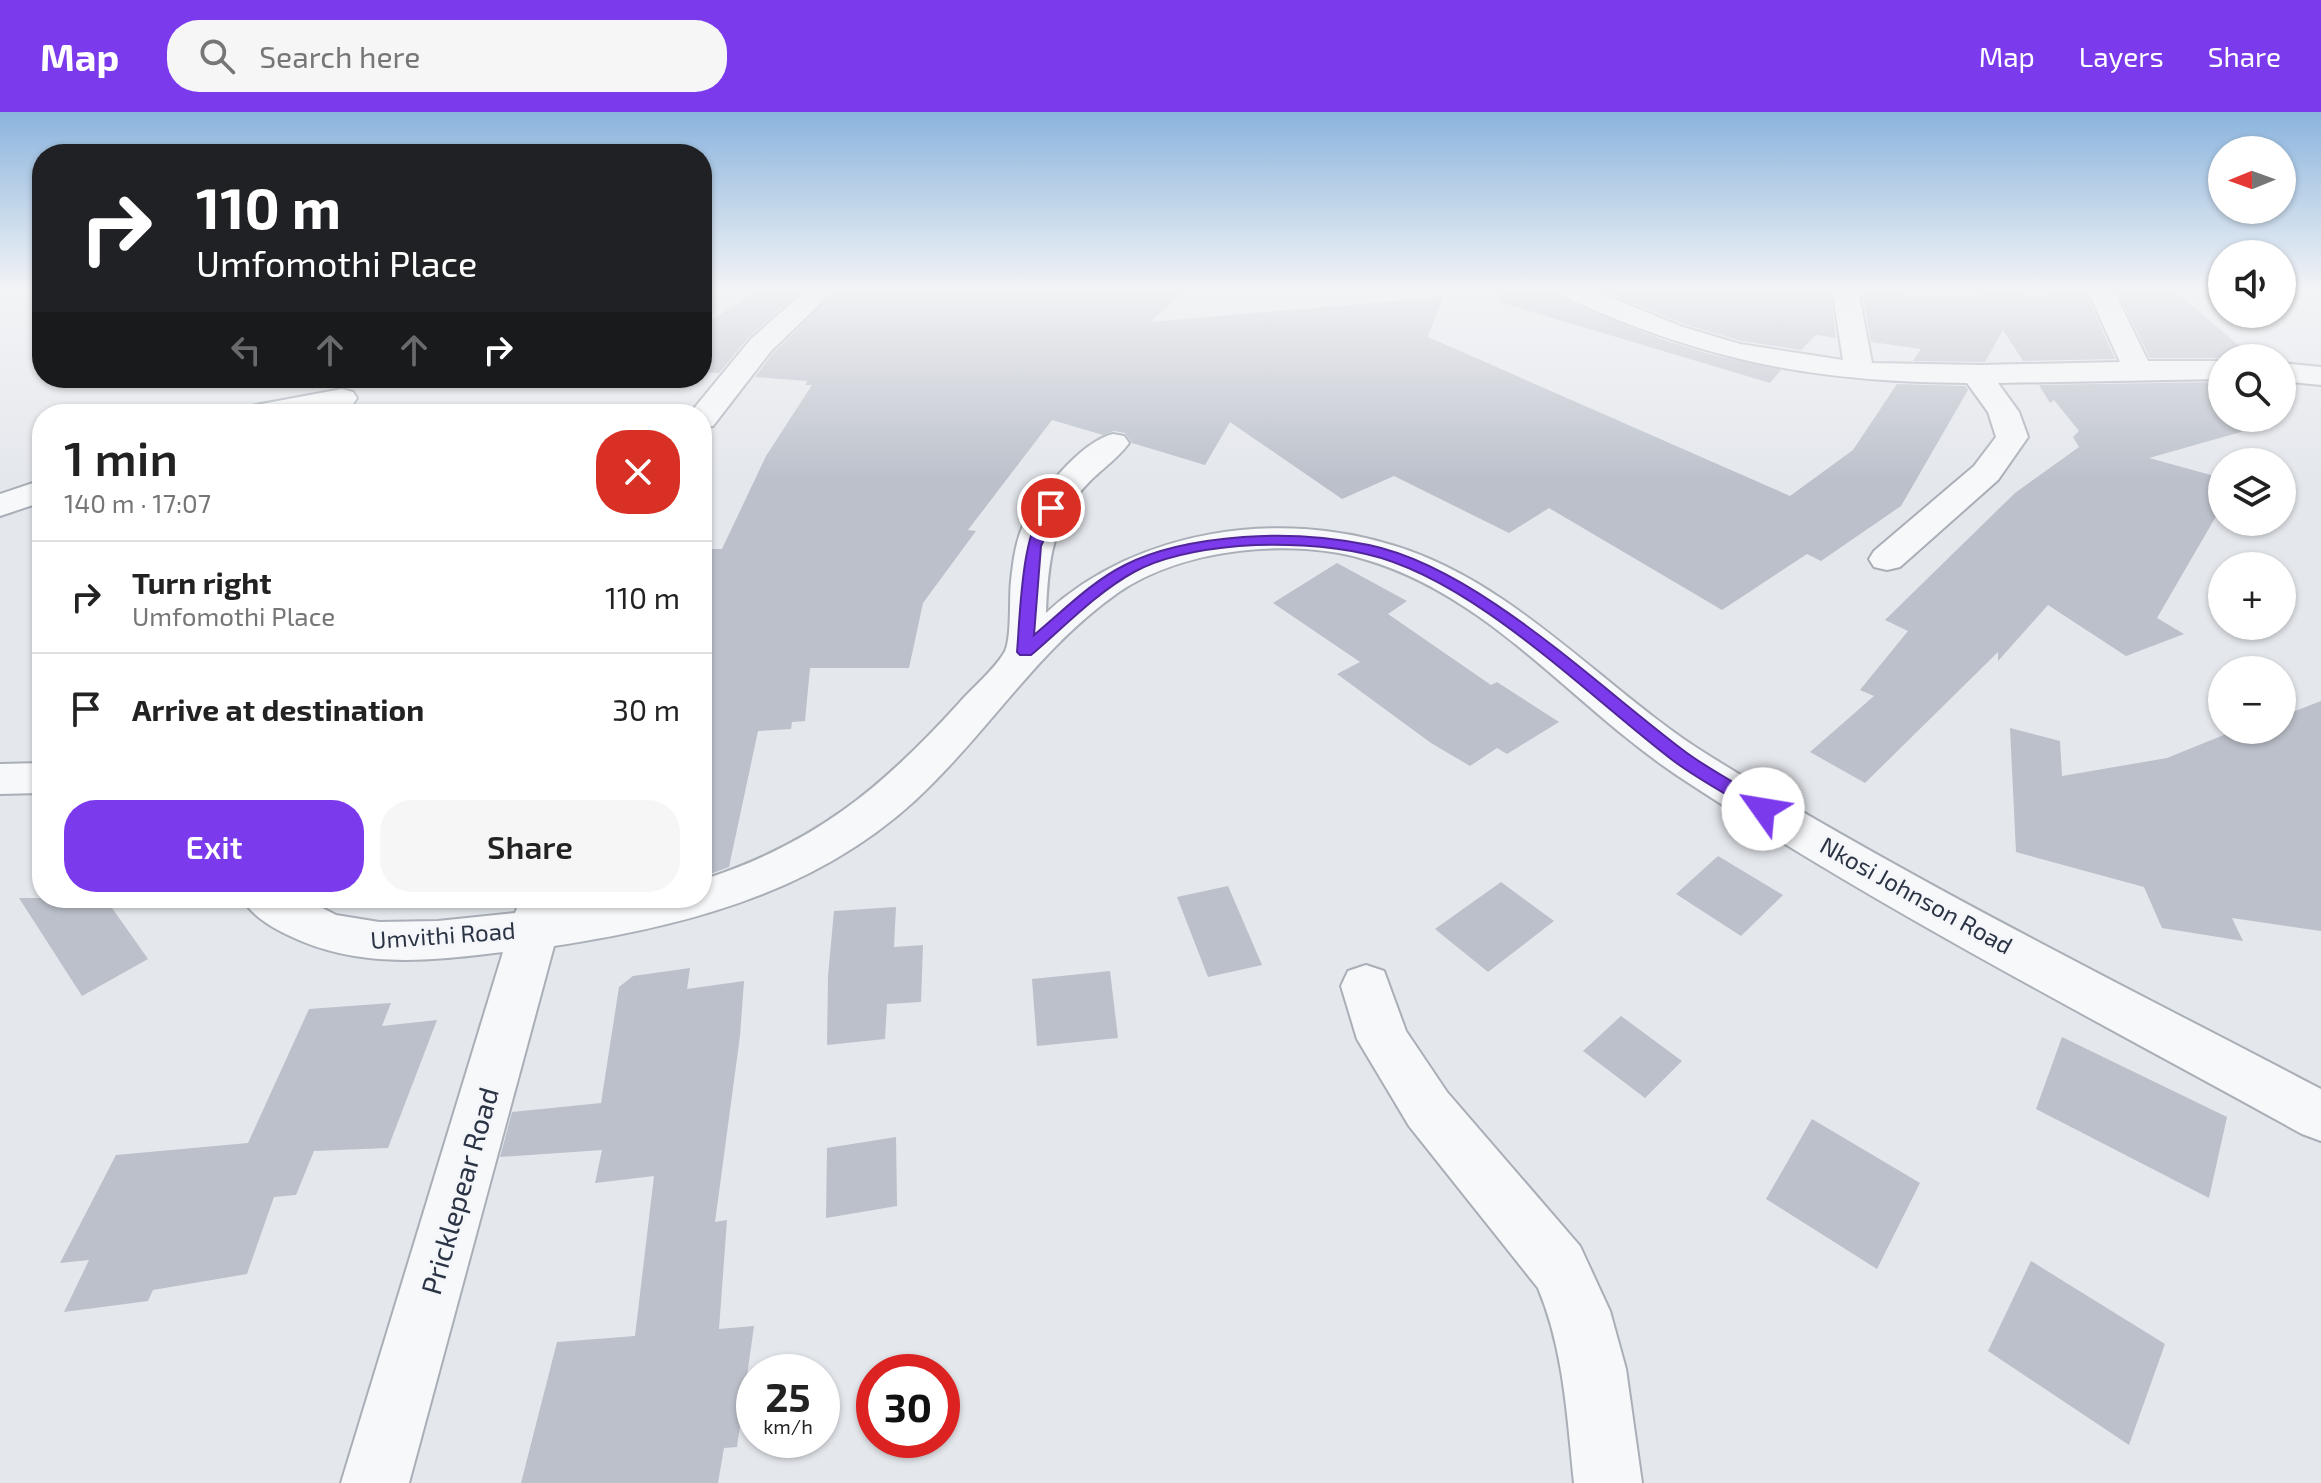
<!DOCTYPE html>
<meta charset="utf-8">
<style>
body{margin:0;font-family:"Exo 2",sans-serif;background:#f6f6f6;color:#222;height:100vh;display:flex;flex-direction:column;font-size:30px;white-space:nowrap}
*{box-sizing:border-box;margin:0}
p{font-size:26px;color:#767676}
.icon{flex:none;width:44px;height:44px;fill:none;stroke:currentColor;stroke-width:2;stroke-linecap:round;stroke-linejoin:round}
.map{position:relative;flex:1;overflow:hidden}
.panel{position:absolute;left:32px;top:292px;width:680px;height:504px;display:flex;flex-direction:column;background:#fff;border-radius:32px;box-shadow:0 2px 6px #0004}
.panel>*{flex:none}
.top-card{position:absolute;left:32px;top:32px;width:680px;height:244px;border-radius:32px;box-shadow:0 2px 6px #0004;background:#202124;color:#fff;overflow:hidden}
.needle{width:52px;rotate:269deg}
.tools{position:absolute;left:2208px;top:24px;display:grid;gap:16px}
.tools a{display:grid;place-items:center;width:88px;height:88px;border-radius:50%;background:#fff;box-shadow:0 2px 6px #0004;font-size:40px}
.speed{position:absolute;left:736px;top:1242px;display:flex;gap:16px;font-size:40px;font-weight:700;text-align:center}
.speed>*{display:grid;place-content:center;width:104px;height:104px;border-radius:50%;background:#fff;box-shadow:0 2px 6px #0004;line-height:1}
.speed small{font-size:20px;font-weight:400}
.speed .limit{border:12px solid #d22;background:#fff;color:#111}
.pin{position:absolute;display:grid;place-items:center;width:68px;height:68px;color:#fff;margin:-34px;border:4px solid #fff;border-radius:50%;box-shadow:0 2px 8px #0007}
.me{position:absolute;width:88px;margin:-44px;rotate:302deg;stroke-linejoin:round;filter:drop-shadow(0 0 6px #0008)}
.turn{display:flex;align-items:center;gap:28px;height:168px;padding:0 32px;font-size:36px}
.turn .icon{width:104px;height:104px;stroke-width:2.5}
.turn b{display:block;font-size:56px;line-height:68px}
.lanes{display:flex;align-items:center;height:76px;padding:0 32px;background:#0003;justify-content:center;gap:40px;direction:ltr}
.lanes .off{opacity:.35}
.round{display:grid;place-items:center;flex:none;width:84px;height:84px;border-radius:32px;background:#f6f6f6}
.head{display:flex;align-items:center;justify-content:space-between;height:136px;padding:0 32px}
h1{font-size:48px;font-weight:600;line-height:60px}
.button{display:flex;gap:16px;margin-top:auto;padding:16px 32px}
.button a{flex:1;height:92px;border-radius:32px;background:#7c3aed;color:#fff;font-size:32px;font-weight:600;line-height:92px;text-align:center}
.button a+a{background:#f6f6f6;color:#222}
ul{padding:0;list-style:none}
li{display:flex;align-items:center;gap:24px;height:112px;padding:0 32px;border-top:2px solid #e0e0e0}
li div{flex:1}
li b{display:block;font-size:30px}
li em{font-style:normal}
header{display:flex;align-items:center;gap:48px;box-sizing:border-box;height:112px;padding:0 40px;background:#7c3aed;color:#fff}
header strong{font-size:38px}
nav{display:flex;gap:44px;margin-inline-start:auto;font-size:28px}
.search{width:560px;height:72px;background:#f6f6f6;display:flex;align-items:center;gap:20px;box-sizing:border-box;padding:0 28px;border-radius:32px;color:#767676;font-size:30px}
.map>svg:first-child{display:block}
.building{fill:#bbc0ca}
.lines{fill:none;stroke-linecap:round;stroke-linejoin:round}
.minor-casing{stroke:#a9aeb7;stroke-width:4}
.minor{fill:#f7f8fa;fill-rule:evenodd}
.route{fill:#7c3aed;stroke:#51269a;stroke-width:2}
.labels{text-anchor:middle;stroke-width:6;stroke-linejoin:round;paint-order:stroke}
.street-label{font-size:24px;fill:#2b3445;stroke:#f4f6f9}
.near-street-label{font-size:28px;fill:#2b3445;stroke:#f4f6f9}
</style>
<header>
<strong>Map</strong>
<div class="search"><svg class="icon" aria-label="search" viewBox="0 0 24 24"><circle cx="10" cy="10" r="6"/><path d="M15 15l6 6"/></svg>Search here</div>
<nav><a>Map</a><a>Layers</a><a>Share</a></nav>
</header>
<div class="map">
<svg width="2321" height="1371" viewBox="0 0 2321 1371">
<rect width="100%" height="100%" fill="#e4e7ec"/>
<g class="building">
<polygon points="760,177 803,177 749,225 719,261 702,260 702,214"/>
<polygon points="838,177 1186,177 1150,210 1443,185 1428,225 1790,384 1853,338 1897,272 1965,274 1968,278 1901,394 1821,449 1807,442 1722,498 1549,396 1509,421 1394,364 1342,387 1230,310 1205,353 1132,331 1125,321 1114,319 1103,323 1052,308 968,418 976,419 923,491 909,556 810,556 805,609 792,610 791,617 758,619 729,755 702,765 702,437 722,437 766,344 812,273 805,273 807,269 755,265 773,241"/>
<polygon points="1501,177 1553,177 1559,186 1661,227 1709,242 1781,258 1770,271 1499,190"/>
<polygon points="1598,177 1784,177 1830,180 1836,226 1816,223 1801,238 1741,229 1684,212"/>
<polygon points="1977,177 1998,177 2045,186 2048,177 2084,177 2115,247 2023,249 2003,218 1985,250 1913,249 1921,237 1871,230 1862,181 1982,185"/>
<polygon points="2116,177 2173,177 2253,246 2150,246"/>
<polygon points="2222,270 2222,306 2272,306 2269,312 2149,346 2222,366 2222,394 2157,506 2184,522 2126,544 2048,493 1998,549 1998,540 1865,671 1810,640 1874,584 1860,578 1908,519 1885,508 2015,381 2079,335 2073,325 2079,319 2054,288 2050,291 2039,273"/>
<polygon points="1337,451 1407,489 1388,502 1491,573 1497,570 1559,610 1507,642 1497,636 1470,654 1431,631 1337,562 1360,550 1273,491"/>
<polygon points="2321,589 2321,819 2232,806 2243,829 2162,816 2144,775 2016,740 2010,616 2060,629 2062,664 2167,646 2236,618 2282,618 2282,604"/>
<polygon points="1718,744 1783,783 1741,824 1676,782"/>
<polygon points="1501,770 1554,809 1488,860 1435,817"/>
<polygon points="1228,774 1262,853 1208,865 1177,785"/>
<polygon points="19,786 105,786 148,847 82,884"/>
<polygon points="896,795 894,835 923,833 921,890 887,892 885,927 827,933 828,864 834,799"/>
<polygon points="690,856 687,877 744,869 740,924 715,1110 727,1108 719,1217 754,1214 737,1335 724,1336 718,1371 521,1371 557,1230 635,1224 654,1064 595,1071 602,1038 500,1045 512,1000 601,991 619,875 633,864"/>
<polygon points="1110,859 1118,926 1037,934 1032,867"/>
<polygon points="391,891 382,914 437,908 388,1036 314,1039 296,1083 274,1085 247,1162 153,1178 148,1189 64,1200 89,1148 60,1151 116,1043 248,1031 309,897"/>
<polygon points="1621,904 1682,949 1645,986 1583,939"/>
<polygon points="2062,925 2227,1005 2209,1086 2036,997"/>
<polygon points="1812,1007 1920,1071 1877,1157 1766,1087"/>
<polygon points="896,1025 897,1094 826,1106 827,1036"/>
<polygon points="2031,1149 2165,1232 2129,1333 1988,1239"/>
</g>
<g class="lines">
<defs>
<g id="minor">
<polygon points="807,177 835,177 771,239 713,314 702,316 702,302 691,300 751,227"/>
<path d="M 1556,177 L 1590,177 L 1683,215 L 1740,232 L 1843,248 L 1832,177 L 1858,177 L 1872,251 L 1980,253 L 2120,250 L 2087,177 L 2113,177 L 2148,249 L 2222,249 L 2222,267 L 1998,271 L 2019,300 L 2028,325 L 1998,368 L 1900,455 L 1887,458 L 1874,455 L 1869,447 L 1874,439 L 1974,354 L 1996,325 L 1988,300 L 1967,271 C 1810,270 1702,248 1560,183 Z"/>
<polygon points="2282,251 2321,255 2321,273 2282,269"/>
<polygon points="342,277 353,280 357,286 353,292 305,302 241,302 245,296 256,293"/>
<path d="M 1113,322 L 1124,324 L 1129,331 C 1118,346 1102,357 1089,370 C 1052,408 1048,450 1046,501 C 1137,417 1279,397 1395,434 C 1516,471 1604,578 1708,643 C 1906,766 2115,869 2321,977 L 2321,1029 L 2302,1022 C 2092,906 1878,796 1678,664 C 1574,595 1491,485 1367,448 C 1293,425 1184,436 1119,480 C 1044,532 996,608 933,671 C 831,776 694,813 554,834 L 409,1371 L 341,1371 L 503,840 C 428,849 359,857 290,824 C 271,815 252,804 242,786 L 303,786 L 336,803 L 379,810 L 438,809 L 515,801 L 521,786 L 561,786 L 564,795 L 620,786 L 702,786 L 702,768 C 814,732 881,677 959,591 C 973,575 993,559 1004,541 C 1012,529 1009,486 1011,469 C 1013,451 1015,433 1022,416 C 1036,385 1080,330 1113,322 Z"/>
<polygon points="42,368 42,390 0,404 0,382"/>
<polygon points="42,651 42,681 0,682 0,652"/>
<path d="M 1366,853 L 1384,859 L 1406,919 L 1447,980 L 1580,1134 L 1610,1199 L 1626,1257 L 1642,1371 L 1574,1371 C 1567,1305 1564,1238 1538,1176 L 1409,1014 L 1357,927 L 1341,874 L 1348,859 Z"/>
</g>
</defs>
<use href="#minor" class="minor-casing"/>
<use href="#minor" class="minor"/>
</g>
<linearGradient id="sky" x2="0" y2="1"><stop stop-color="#8bb4dd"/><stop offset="0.48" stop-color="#f3f4f6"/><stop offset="1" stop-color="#f3f4f6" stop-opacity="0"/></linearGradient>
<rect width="2321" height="369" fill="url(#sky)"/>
<path class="route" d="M 1051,392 L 1058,396 L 1041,434 L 1034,523 C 1063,499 1091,470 1125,453 C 1160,435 1204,428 1243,425 C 1283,422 1329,425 1369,433 C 1479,456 1598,575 1687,641 C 1713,660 1743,675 1770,692 L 1773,697 L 1763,703 L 1757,701 C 1730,684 1701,669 1675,650 C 1588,584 1473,466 1366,442 C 1328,433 1278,431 1239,434 C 1204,437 1165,443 1134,460 C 1096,481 1064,515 1031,543 L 1020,543 L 1017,540 C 1020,510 1021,404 1051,392 Z"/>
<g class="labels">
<g class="street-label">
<text transform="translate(1916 784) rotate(29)" y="8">Nkosi Johnson Road</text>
<text transform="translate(443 824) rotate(-4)" y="8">Umvithi Road</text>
</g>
<g class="near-street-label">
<text transform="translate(460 1079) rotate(-74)" y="10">Pricklepear Road</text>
</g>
</g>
</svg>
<div class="tools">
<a><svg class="needle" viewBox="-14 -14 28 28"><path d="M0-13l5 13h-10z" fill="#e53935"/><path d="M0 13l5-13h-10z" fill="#767676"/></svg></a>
<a><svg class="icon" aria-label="sound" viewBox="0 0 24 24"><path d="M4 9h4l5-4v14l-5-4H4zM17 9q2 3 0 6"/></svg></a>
<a><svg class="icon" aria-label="search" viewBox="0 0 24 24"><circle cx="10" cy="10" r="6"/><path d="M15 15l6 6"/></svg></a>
<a><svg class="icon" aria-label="layers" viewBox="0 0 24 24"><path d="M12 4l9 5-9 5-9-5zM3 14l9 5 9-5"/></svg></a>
<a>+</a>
<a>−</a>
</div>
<div class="speed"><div>25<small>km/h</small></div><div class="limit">30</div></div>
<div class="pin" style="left:1051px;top:396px;background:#d93025"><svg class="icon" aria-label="arrive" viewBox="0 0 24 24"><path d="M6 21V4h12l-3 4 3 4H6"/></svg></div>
<svg class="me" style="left:1763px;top:697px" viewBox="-20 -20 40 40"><circle r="19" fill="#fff"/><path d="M0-13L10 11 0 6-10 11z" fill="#7c3aed"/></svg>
<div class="top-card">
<div class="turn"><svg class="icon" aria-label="right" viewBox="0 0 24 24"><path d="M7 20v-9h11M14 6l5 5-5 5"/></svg><div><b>110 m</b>Umfomothi Place</div></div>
<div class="lanes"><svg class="icon off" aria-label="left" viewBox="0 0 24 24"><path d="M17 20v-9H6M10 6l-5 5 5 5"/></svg><svg class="icon off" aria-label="ahead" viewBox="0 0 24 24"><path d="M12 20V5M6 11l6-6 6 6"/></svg><svg class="icon off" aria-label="ahead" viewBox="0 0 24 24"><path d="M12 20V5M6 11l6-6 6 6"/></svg><svg class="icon" aria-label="right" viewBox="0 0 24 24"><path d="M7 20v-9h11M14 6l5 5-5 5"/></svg></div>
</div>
<section class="panel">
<div class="head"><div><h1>1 min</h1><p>140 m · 17:07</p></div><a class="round" style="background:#d93025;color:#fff"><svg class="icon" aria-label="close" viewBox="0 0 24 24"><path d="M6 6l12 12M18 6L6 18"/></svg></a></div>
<ul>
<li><svg class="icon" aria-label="right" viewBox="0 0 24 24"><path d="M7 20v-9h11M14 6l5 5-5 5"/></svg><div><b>Turn right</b><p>Umfomothi Place</p></div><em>110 m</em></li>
<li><svg class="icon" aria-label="arrive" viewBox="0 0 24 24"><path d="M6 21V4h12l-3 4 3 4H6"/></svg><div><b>Arrive at destination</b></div><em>30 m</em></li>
</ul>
<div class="button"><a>Exit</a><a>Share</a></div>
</section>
</div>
